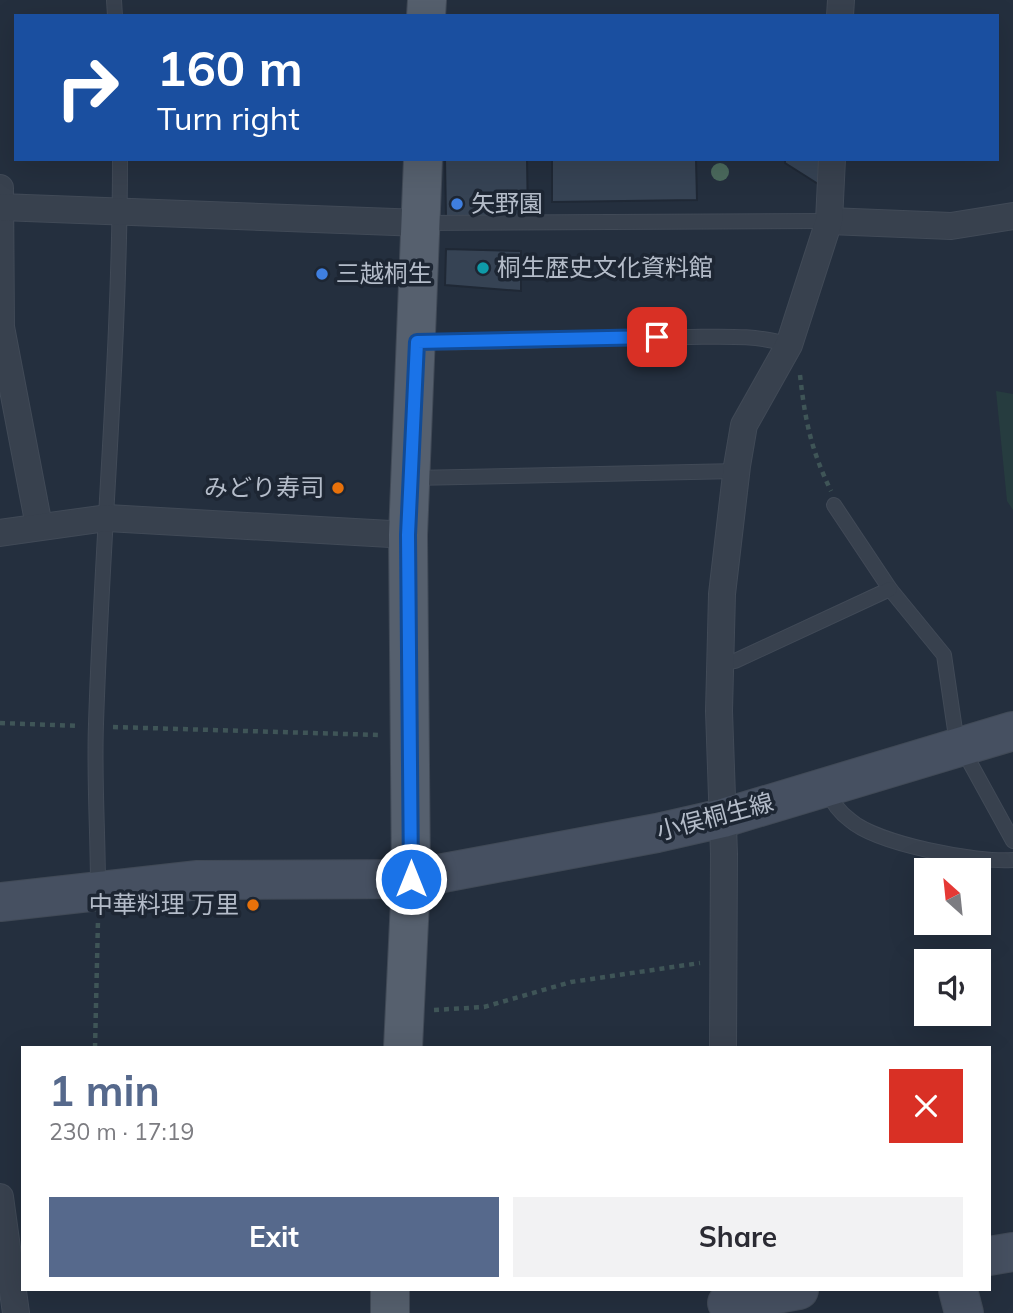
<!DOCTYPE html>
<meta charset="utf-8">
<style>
body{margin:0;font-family:Mulish,"Noto Sans JP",sans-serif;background:#f2f2f3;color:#2b2b33;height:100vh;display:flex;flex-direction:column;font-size:26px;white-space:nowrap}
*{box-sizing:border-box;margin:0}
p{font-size:23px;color:#7c7c81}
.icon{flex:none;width:38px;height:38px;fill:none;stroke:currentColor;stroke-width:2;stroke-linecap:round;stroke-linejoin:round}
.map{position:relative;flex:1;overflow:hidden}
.panel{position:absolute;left:21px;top:1046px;width:970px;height:245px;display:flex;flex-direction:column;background:#fff;border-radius:0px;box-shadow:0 7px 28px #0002}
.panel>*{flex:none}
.guide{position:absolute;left:14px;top:14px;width:985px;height:147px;border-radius:0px;box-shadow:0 7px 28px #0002;background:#1a4fa0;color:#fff;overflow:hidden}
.needle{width:46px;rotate:333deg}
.tools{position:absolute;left:914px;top:858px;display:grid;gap:14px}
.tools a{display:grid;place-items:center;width:77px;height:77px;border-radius:0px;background:#fff;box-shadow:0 7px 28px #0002;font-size:35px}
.pin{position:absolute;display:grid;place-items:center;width:60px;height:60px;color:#fff;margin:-30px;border-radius:14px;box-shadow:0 4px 10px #0006}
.me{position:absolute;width:77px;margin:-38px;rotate:0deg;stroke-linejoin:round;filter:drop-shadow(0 0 5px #0008)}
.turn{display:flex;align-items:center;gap:24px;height:147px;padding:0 28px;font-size:32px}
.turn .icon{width:91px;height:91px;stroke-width:2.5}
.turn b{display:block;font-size:49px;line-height:60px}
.round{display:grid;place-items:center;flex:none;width:74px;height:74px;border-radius:0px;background:#f2f2f3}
.summary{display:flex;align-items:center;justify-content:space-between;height:119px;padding:0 28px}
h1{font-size:42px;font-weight:700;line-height:52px;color:#56698c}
.button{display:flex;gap:14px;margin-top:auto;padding:14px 28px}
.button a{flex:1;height:80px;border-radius:0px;background:#56698c;color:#fff;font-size:28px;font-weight:700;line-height:80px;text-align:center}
.button a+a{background:#f2f2f3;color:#2b2b33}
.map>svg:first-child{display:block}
.green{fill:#263c3f}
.building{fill:#364354;stroke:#1f2835;stroke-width:2}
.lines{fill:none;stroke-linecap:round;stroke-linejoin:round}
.lane-casing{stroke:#414a57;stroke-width:16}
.street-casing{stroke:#414a57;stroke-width:28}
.secondary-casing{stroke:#414a57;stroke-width:40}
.primary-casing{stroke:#414a57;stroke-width:40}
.path{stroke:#3f5557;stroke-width:4.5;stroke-dasharray:5 5;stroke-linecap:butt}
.lane{stroke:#38414e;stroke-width:14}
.street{stroke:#38414e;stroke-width:26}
.secondary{stroke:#465061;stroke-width:38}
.primary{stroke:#56606e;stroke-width:38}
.tree{fill:#4b6a5d}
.route-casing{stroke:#114b97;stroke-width:18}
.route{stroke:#1a73e8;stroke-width:12}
.shop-dot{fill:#3f7fe0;stroke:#1d2633;stroke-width:2.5}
.culture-dot{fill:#0f9aa8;stroke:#1d2633;stroke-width:2.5}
.food-dot{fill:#e8710a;stroke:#1d2633;stroke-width:2.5}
.labels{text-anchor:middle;stroke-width:7;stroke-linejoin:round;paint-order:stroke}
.poi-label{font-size:24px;fill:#b4bcc9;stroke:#1d2633;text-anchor:start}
.street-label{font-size:24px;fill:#b4bcc9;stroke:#1d2633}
</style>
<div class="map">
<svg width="1013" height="1313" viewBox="0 0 1013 1313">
<rect width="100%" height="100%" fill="#242f3e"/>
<polygon class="green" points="996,391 1013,394 1013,510 1007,501"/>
<g class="building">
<polygon points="445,159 527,159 528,219 446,218"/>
<polygon points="552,159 696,159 697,200 552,202"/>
<polygon points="785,159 828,159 826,189 785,163"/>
<polygon points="446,249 521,251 521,291 445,285"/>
</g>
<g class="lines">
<defs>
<g id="lane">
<polyline points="114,0 115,16"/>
<polyline points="422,223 829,221"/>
<path d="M 417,342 C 506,344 594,336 683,337 C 718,337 756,334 789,345"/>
<polyline points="413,478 737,471"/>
<polyline points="834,505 890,589 944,655 955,730 969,761 1013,841"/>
<polyline points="720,664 735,661 890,589"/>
<path d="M 827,790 C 832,802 839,812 850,820 C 877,844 977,863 1013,860"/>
<path d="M 98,888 C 98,834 94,779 96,724 C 102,536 120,348 120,159"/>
</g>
<g id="street">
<polyline points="840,16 841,0"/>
<polyline points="0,188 1,327 39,526"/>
<polyline points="0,207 421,223"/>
<polyline points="829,221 951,226 1013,216"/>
<polyline points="0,533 107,518 408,535"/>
<polyline points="723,1048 724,854 719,711 722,594 737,466 744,425 789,345 829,221 832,159"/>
<polyline points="0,1197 16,1313"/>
</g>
<g id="secondary">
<polyline points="0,902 198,880 411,879 657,833 723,818 1013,731"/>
<polyline points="989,1256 1013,1252"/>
<polyline points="958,1290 964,1313"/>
<polyline points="727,1303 799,1290"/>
</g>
<g id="primary">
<polyline points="426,16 427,0"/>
<polyline points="403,1048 411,879 408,535 423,159"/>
<polyline points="390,1313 390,1290"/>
</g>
</defs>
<use href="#lane" class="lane-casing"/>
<use href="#street" class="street-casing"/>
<use href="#secondary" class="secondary-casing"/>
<use href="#primary" class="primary-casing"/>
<g class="path">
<path d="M 800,375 C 805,420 811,450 831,491"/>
<polyline points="0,723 80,726"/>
<polyline points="113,727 380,735"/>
<polyline points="434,1010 484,1007 571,982 700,963"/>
<polyline points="95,1048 98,920"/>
</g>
<use href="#lane" class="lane"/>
<use href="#street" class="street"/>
<use href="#secondary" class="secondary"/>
<use href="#primary" class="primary"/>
</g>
<circle class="tree" cx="720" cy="172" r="9"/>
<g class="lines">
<defs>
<polyline id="route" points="411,879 408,535 417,342 657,337"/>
</defs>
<use href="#route" class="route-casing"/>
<use href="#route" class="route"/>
</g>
<g class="shop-dot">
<circle cx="457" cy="204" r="7"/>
<circle cx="322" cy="274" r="7"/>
</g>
<circle class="culture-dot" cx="483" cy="268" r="7"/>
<g class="food-dot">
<circle cx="338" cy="488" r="7"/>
<circle cx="253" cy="905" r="7"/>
</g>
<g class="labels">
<g class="poi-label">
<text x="471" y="212">矢野園</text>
<text x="497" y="276">桐生歴史文化資料館</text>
<text x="336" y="282">三越桐生</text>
<text x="324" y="496" text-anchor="end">みどり寿司</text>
<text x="239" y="913" text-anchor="end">中華料理 万里</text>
</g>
<g class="street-label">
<text transform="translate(715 817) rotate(-15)" y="8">小俣桐生線</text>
</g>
</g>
</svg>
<div class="tools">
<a><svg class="needle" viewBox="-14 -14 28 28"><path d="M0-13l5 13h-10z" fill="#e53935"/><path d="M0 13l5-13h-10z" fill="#7c7c81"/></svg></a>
<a><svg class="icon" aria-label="sound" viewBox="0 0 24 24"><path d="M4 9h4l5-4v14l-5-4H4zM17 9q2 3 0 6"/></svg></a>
</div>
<div class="pin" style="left:657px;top:337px;background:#d93025"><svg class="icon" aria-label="arrive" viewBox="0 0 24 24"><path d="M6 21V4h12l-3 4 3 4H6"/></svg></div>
<svg class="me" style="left:411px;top:879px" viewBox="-20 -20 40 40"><circle r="17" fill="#1a73e8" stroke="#fff" stroke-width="3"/><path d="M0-11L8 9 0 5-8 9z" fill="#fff"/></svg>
<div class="guide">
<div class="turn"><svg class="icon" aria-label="right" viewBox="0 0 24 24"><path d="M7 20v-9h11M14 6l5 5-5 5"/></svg><div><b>160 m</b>Turn right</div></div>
</div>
<section class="panel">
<div class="summary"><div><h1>1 min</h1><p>230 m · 17:19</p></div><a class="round" style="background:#d93025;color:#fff"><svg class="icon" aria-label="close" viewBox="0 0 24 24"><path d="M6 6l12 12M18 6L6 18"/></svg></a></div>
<div class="button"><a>Exit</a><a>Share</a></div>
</section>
</div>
